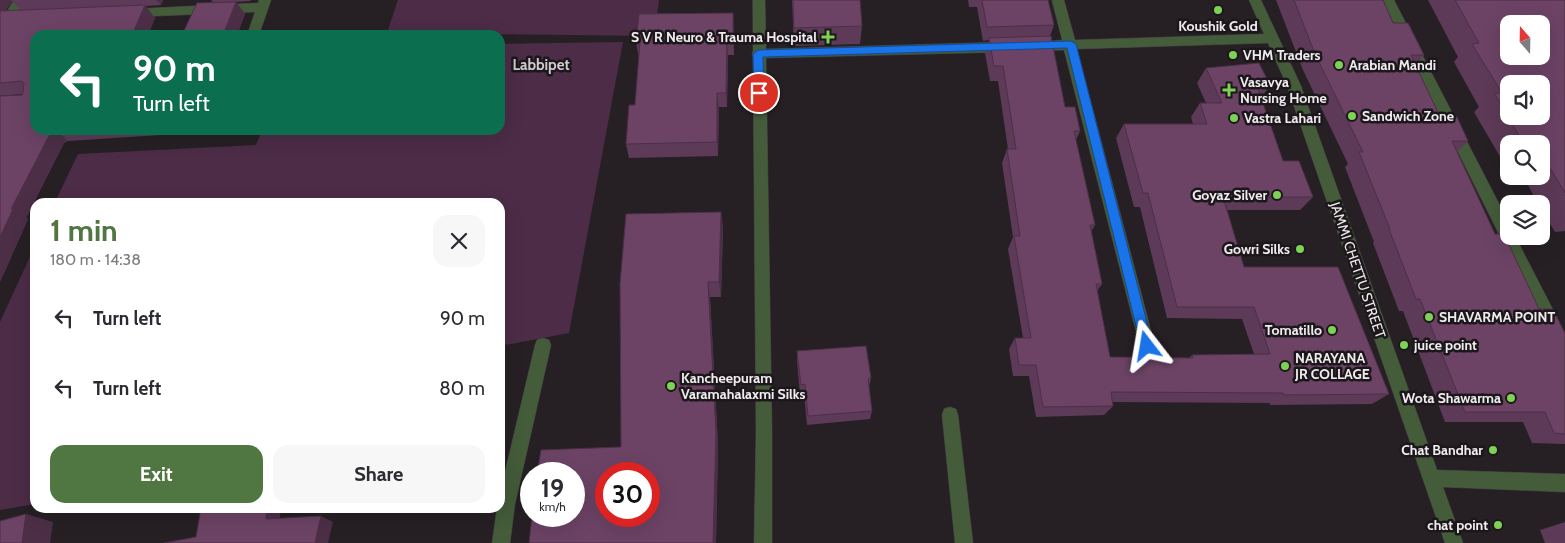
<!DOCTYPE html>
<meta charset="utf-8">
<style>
body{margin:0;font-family:Cabin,sans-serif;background:#f7f7f7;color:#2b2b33;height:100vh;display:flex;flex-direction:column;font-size:19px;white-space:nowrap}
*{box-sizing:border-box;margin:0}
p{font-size:16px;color:#7c7c81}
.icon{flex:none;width:28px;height:28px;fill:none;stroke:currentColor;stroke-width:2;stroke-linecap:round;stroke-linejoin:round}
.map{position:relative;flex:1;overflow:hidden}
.panel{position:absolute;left:30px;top:198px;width:475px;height:315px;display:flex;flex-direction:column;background:#fff;border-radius:15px;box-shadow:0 5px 20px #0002}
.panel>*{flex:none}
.guide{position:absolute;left:30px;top:30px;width:475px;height:105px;border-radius:15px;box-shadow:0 5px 20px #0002;background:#0b6e4f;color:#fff;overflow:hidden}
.needle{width:32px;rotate:340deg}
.buttons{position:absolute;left:1500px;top:15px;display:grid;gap:10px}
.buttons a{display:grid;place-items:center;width:50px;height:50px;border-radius:10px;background:#fff;box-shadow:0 5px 20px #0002;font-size:25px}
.speed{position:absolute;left:520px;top:462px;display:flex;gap:10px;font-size:25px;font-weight:700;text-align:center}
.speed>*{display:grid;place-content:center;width:65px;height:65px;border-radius:50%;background:#fff;box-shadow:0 5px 20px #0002;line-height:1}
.speed small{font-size:12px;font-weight:400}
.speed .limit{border:8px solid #d22;background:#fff;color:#111}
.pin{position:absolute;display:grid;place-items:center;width:42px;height:42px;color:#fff;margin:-21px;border:2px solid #fff;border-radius:50%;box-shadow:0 1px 5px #0007}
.me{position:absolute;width:55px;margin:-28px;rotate:346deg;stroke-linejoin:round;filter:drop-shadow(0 0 4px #0008)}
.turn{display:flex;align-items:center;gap:18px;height:105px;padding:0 20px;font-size:22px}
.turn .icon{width:65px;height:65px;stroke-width:2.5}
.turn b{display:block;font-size:35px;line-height:42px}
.round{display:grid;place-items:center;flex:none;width:52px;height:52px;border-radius:15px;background:#f7f7f7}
.head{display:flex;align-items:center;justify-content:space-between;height:85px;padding:0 20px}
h1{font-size:30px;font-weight:800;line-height:38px;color:#507642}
.action{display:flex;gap:10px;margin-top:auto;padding:10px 20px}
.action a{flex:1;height:58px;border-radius:15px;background:#507642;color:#fff;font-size:20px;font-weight:800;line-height:58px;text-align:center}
.action a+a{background:#f7f7f7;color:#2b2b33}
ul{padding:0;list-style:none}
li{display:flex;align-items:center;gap:15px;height:70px;padding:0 20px}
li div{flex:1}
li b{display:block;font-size:19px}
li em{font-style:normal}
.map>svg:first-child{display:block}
.green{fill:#4c2c47}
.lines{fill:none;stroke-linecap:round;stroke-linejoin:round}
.minor-casing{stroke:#423c41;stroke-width:1}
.minor{fill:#445c3a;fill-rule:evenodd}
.wall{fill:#5d3a57;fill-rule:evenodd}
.shaded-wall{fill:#4c2f47}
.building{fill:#6c4365;stroke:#4c2f47;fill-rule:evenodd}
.route{fill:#1a73e8;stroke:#114b97}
.poi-dot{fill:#7dd154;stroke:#1c171b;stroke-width:2}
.labels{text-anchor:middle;stroke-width:5;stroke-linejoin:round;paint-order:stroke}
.poi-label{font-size:14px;font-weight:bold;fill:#efebee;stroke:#1c171b;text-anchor:start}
.street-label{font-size:14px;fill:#efebee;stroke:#1c171b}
.neighbourhood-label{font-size:15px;font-weight:bold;fill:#d1c9cf;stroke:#1c171b}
</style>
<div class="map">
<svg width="1565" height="543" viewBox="0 0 1565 543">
<rect width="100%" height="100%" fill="#262025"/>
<g class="green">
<polygon points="398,0 659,0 654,36 387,33"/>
<polygon points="623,42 569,333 500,346 500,202 55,202 78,154 256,145 262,130 500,130 500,44"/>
<polygon points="35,246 35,504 0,510 0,322"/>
</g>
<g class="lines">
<defs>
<g id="minor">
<polygon points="14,0 26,0 13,21 5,21 3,18"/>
<polygon points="259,0 271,0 259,35 247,35 255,12 131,17 125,13 131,9 258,3"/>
<polygon points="753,0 765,0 766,49 1006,42 1010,44 1012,47 1010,50 1006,52 766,58 772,432 772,543 754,543 756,432 753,57 752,54 753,51"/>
<polygon points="1052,0 1064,0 1075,40 1264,34 1249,0 1261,0 1301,86 1437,470 1565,474 1565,492 1443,487 1463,543 1445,543 1287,86 1268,43 1077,49 1155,346 1153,351 1147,353 1141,351 1064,50 1034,51 1030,49 1028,46 1030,43 1062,40"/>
<polygon points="1382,0 1394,0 1509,223 1509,236 1515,236 1565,333 1565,356 1559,354"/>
<polygon points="543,338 549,340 551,345 515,504 510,543 492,543 497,508 500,508 500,493 535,345 537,340"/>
<polygon points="950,407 956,409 958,415 973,543 955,543 942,415 944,409"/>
</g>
</defs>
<use href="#minor" class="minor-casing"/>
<use href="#minor" class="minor"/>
</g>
<g class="wall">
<path d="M 0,0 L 163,0 L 161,5 L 145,6 L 155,18 L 148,35 L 35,35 L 35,130 L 238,130 L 68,141 L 64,143 L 26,218 L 28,219 L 0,282 L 22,95 L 23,94 L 0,96 ZM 12,1 L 21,10 L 5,11 Z"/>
<polygon points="211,0 251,0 250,1 236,2 245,14 237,35 182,35 213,3"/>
<polygon points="792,0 860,0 862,26 860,44 794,46"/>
<polygon points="968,0 1048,0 1054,25 1050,36 1065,107 1080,131 1076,140 1095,225 1091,232 1102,284 1097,291 1110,357 1189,358 1192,355 1254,354 1242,319 1167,318 1140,207 1134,207 1116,138 1124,124 1193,124 1191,117 1200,103 1206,103 1197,83 1206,68 1270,85 1261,98 1283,161 1313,197 1300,210 1227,210 1244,267 1389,394 1372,404 1270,405 1270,403 1112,402 1113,406 1104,415 1036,417 1029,376 1013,376 1009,349 1015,338 1023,338 1008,249 1013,237 1002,163 1007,149 1008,149 998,81 990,81 985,53 989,40 983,41 977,7 969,7"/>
<polygon points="1276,0 1383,0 1393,23 1424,55 1415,64 1440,117 1468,141 1457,152 1495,234 1539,309 1565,334 1565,444 1532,443 1523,422 1445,422 1403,311 1399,311 1373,243 1374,242 1345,167 1348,164 1303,70"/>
<polygon points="1428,0 1565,0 1565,231 1555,232 1541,209 1541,204 1538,204 1527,183 1515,184 1511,176 1541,176 1541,144 1509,144 1509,172 1474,112 1479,107 1454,62 1458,57"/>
<polygon points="734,28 734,55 728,55 727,107 719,107 718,156 629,158 626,144 635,105 639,57 636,42"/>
<polygon points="721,212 723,229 721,297 710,297 718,444 716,543 529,543 621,447"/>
<polygon points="797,351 871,378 869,387 872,411 870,419 807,425 804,393 800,394 797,361"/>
<polygon points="1565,522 1565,543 1545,543 1540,530"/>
</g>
<g class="shaded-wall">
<polygon points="0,0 10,0 12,1 5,11 0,13"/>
<polygon points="156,0 163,0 161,5"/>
<polygon points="236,2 245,14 237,35 223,35"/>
<polygon points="145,5 155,18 148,35 132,35"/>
<polygon points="733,13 734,28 734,55 733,40"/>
<polygon points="727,40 728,55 727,107 726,93"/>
<polygon points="717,93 719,107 718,156 717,142"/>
<polygon points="54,130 56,130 68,141 64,143 26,218 28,219 0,282 0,237 11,209 51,132"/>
<polygon points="721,212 723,229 721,297 719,282"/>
<polygon points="708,282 710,297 718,444 716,543 713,543"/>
<polygon points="267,508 281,508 279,525 266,519"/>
<polygon points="26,514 53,522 50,543 22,543"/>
<polygon points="321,516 333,522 328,543 315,543"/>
</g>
<g class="building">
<polygon points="793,0 860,0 862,26 794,28"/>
<polygon points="982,0 1048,0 1054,25 987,27"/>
<polygon points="1294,0 1383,0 1393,23 1408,23 1424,55 1411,55 1440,117 1457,117 1468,141 1452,141 1495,234 1504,234 1539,309 1553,309 1565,334 1565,434 1554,433 1545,412 1465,412 1420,299 1416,299 1389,229 1390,229 1359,152 1363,152 1315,54"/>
<path d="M 1455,0 L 1565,0 L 1565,193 L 1549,166 L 1541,166 L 1541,144 L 1524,144 L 1494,93 L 1502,93 L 1472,44 L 1479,43 ZM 1509,24 L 1541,24 L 1541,56 L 1509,56 ZM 1509,84 L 1541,84 L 1541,116 L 1509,116 Z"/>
<polygon points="236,2 223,35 182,35 197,3"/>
<polygon points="145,5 132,35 35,35 35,130 54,130 51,132 11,209 13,209 0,237 0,96 22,95 23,93 24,83 22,81 0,83 0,11"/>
<polygon points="733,13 733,40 727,40 726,93 717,93 717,142 626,144 629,105 635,105 640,42 636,42 639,14"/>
<polygon points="1051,36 1065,107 1075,107 1080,131 1074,131 1095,225 1090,225 1102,284 1096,284 1110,357 1193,358 1192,355 1270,354 1254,307 1177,307 1148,193 1143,193 1124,124 1207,124 1200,103 1222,103 1206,68 1259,63 1270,85 1257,86 1283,161 1299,161 1313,197 1223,197 1244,267 1338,267 1389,394 1284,395 1283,393 1111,392 1113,406 1043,407 1036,365 1019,365 1015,338 1031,338 1014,236 1020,236 1007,149 1016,149 1003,66 994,66 989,38"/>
<path d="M 721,212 L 719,282 L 708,282 L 716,433 L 713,543 L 529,543 L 532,516 L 574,516 L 574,474 L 537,474 L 541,450 L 621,447 L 620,284 L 626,214 ZM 606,474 L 649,474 L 649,516 L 606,516 Z"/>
<polygon points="866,346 871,378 868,379 872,411 808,416 805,384 801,385 797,351"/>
<polygon points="201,508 267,508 266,519 321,516 315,543 164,543 196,537"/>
<polygon points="26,514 22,543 0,543 0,521"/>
</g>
<polygon class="route" points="1071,41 1076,44 1153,346 1151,350 1147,352 1143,350 1141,346 1067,48 763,57 764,93 759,97 754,93 753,54 758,50"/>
<g class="poi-dot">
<circle cx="1218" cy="10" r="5"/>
<path d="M825.5 29.5h5v5h5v5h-5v5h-5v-5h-5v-5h5z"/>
<circle cx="1233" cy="55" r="5"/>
<circle cx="1339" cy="65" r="5"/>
<path d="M1226.5 82.5h5v5h5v5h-5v5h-5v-5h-5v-5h5z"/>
<circle cx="1352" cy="116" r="5"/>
<circle cx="1234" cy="118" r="5"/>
<circle cx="1277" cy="195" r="5"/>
<circle cx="1300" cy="249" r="5"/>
<circle cx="1429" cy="317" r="5"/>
<circle cx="1332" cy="330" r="5"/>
<circle cx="1404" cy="345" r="5"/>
<circle cx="1285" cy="366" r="5"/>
<circle cx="671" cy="386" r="5"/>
<circle cx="1511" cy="398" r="5"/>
<circle cx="1493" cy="450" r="5"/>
<circle cx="1498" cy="525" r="5"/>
</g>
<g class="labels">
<g class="poi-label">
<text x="1218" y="31" text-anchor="middle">Koushik Gold</text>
<text x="817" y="42" text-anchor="end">S V R Neuro &amp; Trauma Hospital</text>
<text x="1243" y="60">VHM Traders</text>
<text x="1349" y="70">Arabian Mandi</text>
<text x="1240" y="87">Vasavya<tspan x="1240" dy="16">Nursing Home</tspan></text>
<text x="1362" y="121">Sandwich Zone</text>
<text x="1244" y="123">Vastra Lahari</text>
<text x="1267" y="200" text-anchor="end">Goyaz Silver</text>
<text x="1290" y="254" text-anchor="end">Gowri Silks</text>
<text x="1439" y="322">SHAVARMA POINT</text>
<text x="1322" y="335" text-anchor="end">Tomatillo</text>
<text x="1414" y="350">juice point</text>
<text x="1295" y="363">NARAYANA<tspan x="1295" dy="16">JR COLLAGE</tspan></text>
<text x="681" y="383">Kancheepuram<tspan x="681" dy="16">Varamahalaxmi Silks</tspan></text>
<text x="1501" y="403" text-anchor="end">Wota Shawarma</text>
<text x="1483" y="455" text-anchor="end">Chat Bandhar</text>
<text x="1488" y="530" text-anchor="end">chat point</text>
</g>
<g class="street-label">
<text transform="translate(1358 270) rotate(71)" y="5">JAMMI CHETTU STREET</text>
</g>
<g class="neighbourhood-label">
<text x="541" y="70">Labbipet</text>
</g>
</g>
</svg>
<div class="buttons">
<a><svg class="needle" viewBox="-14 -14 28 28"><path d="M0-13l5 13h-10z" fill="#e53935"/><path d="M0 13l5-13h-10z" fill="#7c7c81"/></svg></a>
<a><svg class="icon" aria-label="sound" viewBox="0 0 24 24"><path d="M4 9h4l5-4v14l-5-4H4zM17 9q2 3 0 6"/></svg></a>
<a><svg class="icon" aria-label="search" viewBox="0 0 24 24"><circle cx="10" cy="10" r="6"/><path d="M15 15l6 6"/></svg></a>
<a><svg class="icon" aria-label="layers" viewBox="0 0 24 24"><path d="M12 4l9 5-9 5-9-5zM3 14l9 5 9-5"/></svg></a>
</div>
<div class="speed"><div>19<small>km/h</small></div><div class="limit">30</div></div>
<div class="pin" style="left:759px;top:93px;background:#d93025"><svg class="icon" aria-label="arrive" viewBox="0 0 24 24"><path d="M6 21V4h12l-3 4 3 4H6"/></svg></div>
<svg class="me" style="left:1147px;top:346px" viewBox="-20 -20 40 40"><path d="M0-17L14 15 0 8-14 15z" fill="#1a73e8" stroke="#fff" stroke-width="4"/></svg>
<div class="guide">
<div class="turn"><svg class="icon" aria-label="left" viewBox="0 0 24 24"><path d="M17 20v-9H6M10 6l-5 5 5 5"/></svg><div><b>90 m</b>Turn left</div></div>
</div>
<section class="panel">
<div class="head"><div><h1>1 min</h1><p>180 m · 14:38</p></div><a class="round"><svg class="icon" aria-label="close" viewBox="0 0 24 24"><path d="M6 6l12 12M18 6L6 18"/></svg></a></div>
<ul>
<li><svg class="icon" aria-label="left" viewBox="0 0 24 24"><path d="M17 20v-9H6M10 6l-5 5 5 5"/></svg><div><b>Turn left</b></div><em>90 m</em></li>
<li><svg class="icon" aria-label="left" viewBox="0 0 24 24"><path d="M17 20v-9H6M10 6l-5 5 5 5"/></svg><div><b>Turn left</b></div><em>80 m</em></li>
</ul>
<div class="action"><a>Exit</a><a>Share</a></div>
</section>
</div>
